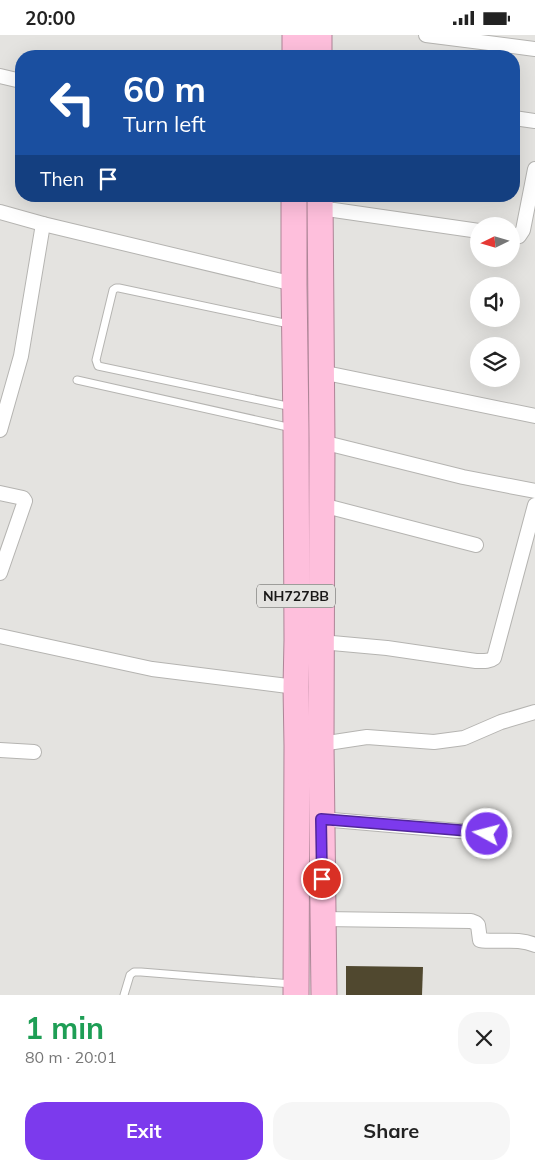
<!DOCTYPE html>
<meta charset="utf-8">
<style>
body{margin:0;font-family:Mulish,sans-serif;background:#f6f6f6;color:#222;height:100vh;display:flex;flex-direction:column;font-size:19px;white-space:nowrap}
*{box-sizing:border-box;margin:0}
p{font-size:16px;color:#767676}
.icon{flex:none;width:28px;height:28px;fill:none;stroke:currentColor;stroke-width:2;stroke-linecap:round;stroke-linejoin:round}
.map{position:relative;height:960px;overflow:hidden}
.side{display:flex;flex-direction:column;background:#fff;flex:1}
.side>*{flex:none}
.banner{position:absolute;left:15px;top:15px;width:505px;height:152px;border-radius:20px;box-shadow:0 5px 20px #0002;background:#1a4fa0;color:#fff;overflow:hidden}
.needle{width:32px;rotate:265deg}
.fabs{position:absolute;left:470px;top:182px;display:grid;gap:10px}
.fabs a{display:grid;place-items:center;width:50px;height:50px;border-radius:50%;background:#fff;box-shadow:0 5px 20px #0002;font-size:25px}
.pin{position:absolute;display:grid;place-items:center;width:42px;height:42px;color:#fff;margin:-21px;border:2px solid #fff;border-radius:50%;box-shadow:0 1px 5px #0007}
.me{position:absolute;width:55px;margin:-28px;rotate:277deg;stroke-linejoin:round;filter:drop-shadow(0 0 4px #0008)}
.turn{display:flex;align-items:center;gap:18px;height:105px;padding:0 25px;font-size:22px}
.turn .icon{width:65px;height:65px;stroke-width:2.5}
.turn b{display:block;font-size:35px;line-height:42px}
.then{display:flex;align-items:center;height:48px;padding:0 25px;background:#0003;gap:10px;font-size:19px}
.round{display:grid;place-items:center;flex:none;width:52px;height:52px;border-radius:20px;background:#f6f6f6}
.summary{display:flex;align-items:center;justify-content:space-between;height:85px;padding:0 25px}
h1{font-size:30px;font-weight:700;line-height:38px;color:#1e9e55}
.cta{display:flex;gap:10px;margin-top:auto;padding:10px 25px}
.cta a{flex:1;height:58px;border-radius:20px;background:#7c3aed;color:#fff;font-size:20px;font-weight:700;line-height:58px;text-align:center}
.cta a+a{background:#f6f6f6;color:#222}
.status{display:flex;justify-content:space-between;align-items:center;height:35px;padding:0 25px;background:#fff;direction:ltr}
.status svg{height:14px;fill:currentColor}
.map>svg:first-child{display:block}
.building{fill:#50482f}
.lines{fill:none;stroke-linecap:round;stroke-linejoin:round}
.lane-casing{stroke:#b5b4b1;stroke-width:9}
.street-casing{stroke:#b5b4b1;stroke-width:16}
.highway-casing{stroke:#ae8597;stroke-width:27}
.lane{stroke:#fff;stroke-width:7}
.street{stroke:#fff;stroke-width:14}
.highway{stroke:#febfdc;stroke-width:25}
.route-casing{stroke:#51269a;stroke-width:12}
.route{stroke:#7c3aed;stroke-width:9}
.labels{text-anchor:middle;stroke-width:5;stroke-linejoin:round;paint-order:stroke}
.shield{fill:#e4e3e0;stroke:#575654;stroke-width:1}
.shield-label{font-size:14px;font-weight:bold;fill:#1a1918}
</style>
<div class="status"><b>20:00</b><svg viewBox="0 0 49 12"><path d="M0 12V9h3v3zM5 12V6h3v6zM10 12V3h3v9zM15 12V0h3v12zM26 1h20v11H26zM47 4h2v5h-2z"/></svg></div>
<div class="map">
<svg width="535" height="960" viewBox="0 0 535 960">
<rect width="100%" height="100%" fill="#e4e3e0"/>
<polygon class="building" points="346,931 423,932 422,960 346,960"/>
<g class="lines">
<defs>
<g id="lane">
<polyline points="289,289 119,253 116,253 113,255 96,325 98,331 292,372"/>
<polyline points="77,345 292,393"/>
<polyline points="124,960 130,940 134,937 141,937 292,949"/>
</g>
<g id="street">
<polyline points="426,0 535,14"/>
<polyline points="0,41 21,46"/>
<polyline points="514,83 535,86"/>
<polyline points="320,173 479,196"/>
<polyline points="0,177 43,189 294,249"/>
<polyline points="511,201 519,201 523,195 535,134"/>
<polyline points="321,337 535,381"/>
<polyline points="0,395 21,321 43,189"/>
<polyline points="322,407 463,442 535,456"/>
<polyline points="0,458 23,463 25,466 0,538"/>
<polyline points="322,470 476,510"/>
<polyline points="0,601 152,634 296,652"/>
<path d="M 321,607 L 387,613 L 476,626 C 482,626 489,627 494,623 L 535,470"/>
<polyline points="321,709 367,702 434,707 464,703 501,687 535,677"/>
<polyline points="0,715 34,717"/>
<polyline points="321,784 471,797 504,801"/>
<path d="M 322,884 L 471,886 L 476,888 L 478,890 L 480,905 C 497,908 518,902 535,910"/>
</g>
<g id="highway">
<polyline points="295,21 295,0"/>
<polyline points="319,21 319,0"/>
<polyline points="294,161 294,249 296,394 297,605 296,652 297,711 296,960"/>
<polyline points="320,161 322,407 321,709 324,960"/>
</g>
</defs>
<use href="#lane" class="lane-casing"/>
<use href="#street" class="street-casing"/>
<use href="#highway" class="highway-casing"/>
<use href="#lane" class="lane"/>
<use href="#street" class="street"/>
<use href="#highway" class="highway"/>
</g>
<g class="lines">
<defs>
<polyline id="route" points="322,844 321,784 470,796 487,799"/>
</defs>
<use href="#route" class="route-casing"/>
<use href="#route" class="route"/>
</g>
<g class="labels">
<rect class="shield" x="257" y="549.5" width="78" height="23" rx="4"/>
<g class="shield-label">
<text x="296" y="566">NH727BB</text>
</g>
</g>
</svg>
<div class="fabs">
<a><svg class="needle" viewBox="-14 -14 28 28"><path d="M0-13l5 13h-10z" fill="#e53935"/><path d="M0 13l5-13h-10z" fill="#767676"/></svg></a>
<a><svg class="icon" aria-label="sound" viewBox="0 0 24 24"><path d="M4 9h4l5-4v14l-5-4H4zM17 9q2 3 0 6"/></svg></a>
<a><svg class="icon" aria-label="layers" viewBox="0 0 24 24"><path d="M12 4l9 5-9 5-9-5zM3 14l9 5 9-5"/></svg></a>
</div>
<div class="pin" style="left:322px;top:844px;background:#d93025"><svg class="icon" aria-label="arrive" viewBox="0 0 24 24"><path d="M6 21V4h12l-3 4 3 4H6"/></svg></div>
<svg class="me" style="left:487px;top:799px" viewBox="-20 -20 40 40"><circle r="17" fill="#7c3aed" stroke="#fff" stroke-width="3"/><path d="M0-11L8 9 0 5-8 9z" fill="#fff"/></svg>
<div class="banner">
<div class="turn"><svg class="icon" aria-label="left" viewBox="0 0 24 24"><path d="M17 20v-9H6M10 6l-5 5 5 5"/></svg><div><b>60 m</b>Turn left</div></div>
<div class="then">Then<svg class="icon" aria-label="arrive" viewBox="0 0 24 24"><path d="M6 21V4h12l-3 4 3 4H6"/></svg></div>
</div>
</div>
<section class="side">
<div class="summary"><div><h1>1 min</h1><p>80 m · 20:01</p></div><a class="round"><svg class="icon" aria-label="close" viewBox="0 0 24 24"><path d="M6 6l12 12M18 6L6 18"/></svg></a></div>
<div class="cta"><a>Exit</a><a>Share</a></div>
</section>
